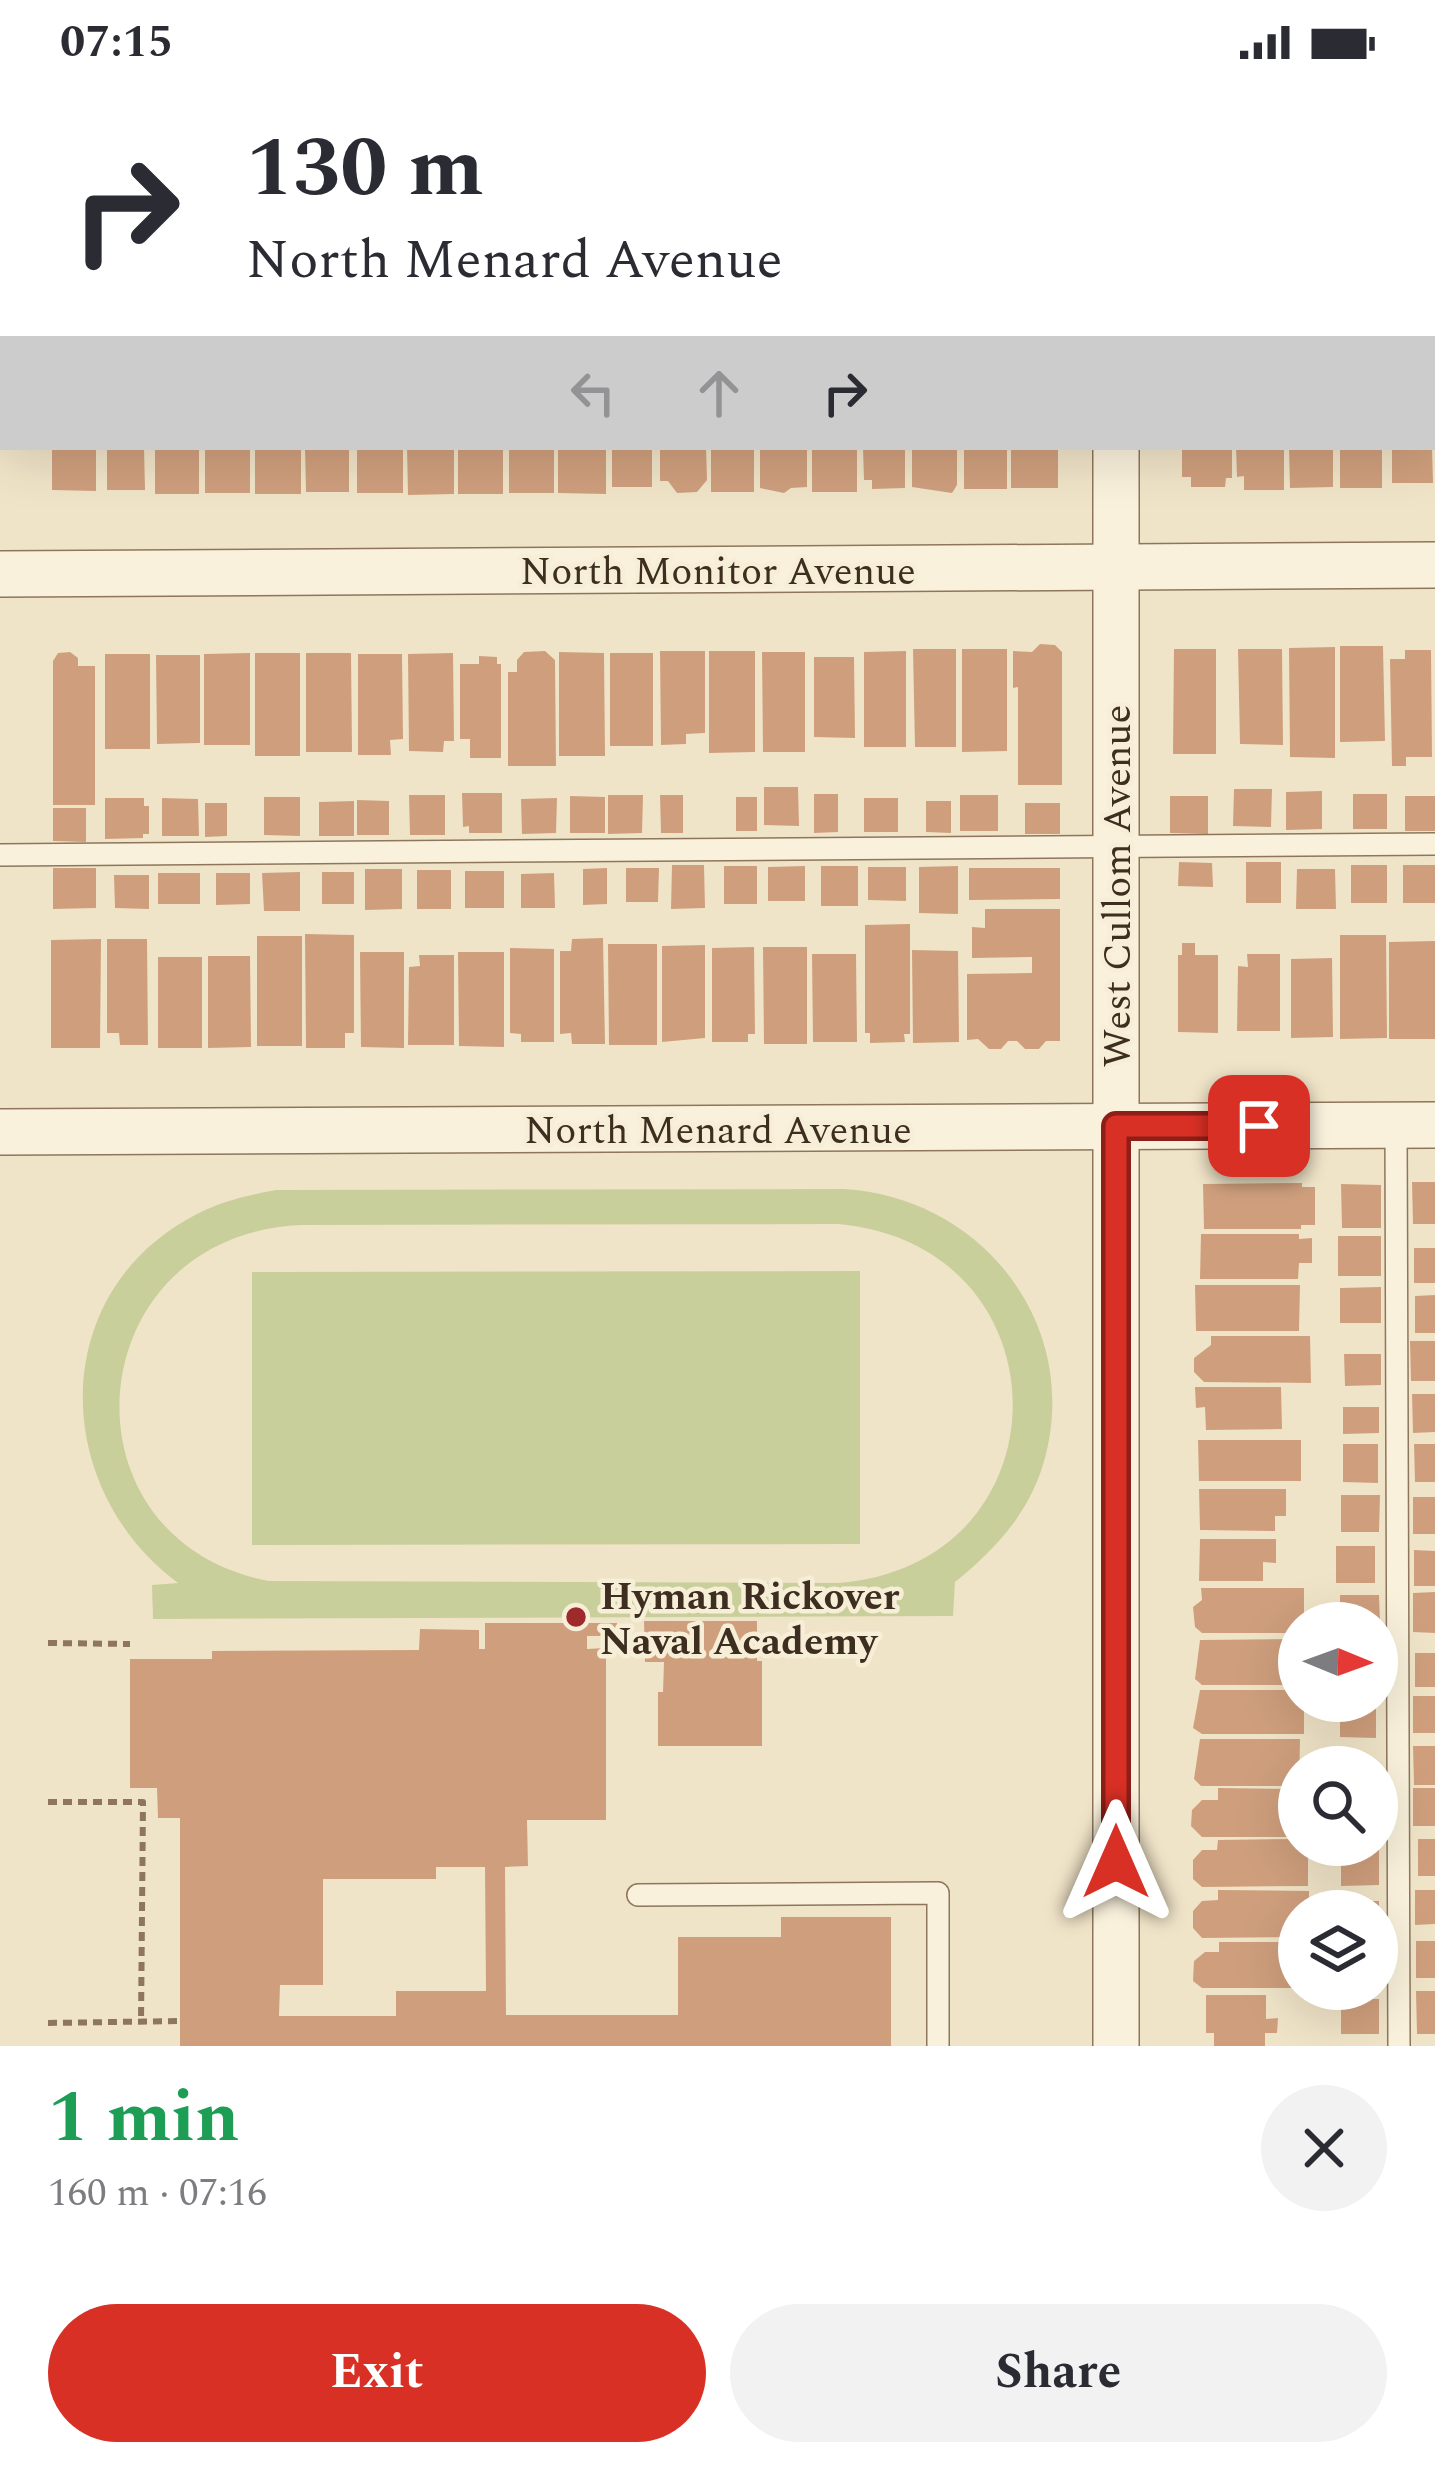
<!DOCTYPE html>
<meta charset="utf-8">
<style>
body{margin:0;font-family:Spectral,serif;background:#f2f2f3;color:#2b2b33;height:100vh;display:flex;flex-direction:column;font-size:45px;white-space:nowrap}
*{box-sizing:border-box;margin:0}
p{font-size:39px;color:#7c7c81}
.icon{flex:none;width:66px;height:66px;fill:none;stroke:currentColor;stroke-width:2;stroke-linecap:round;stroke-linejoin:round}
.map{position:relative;height:1962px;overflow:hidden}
.panel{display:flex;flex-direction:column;background:#fff;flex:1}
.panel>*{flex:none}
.top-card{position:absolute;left:0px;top:0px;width:1437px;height:366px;box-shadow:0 12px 48px #0002;background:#fff;color:#2b2b33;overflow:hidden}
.needle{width:78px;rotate:91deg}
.buttons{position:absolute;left:1278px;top:1518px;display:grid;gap:24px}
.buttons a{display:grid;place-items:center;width:120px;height:120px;border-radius:50%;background:#fff;box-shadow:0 12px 48px #0002;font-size:60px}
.pin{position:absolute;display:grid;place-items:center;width:102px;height:102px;color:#fff;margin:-51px;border-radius:24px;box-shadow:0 6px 18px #0006}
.me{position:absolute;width:132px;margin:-66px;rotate:0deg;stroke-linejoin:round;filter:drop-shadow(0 0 9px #0008)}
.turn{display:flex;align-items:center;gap:42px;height:252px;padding:0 48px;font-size:54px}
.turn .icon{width:156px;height:156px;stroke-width:2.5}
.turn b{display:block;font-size:84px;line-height:102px}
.lanes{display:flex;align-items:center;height:114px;padding:0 48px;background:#0003;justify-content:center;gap:60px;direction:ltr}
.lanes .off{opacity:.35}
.round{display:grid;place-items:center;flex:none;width:126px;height:126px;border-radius:63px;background:#f2f2f3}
.head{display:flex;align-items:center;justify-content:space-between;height:204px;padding:0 48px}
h1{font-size:72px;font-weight:700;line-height:90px;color:#1e9e55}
.primary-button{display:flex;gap:24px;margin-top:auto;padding:24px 48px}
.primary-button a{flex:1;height:138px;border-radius:72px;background:#d93025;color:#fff;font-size:48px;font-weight:700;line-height:138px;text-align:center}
.primary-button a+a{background:#f2f2f3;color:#2b2b33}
.status{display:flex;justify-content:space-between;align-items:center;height:84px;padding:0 60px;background:#fff;direction:ltr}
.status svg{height:33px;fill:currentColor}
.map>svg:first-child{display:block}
.garden{fill:#c9cf9b;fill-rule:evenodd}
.building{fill:#cf9f7d;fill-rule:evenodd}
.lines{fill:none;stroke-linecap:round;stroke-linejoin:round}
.lane-casing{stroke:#8d765c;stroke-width:24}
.street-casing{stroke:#8d765c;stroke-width:48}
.path{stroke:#8d765c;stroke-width:6;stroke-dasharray:9 6;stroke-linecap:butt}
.lane{stroke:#faf1dc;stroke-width:21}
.street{stroke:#faf1dc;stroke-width:45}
.route-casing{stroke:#8d1f18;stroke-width:30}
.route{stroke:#d93025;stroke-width:21}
.poi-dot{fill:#9e2a2b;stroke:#f7eed8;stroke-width:4.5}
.labels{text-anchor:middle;stroke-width:9;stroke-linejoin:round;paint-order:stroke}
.street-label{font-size:39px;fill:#3d2e20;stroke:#f7eed8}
.poi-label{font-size:39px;font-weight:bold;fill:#3d2e20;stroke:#f7eed8;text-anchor:start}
</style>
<div class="status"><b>07:15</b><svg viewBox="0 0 49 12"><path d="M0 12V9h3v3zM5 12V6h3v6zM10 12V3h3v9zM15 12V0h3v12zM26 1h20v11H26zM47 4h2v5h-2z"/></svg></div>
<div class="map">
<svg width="1435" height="1962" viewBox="0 0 1435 1962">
<rect width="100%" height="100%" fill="#f0e4c8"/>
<g class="garden">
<path d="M 844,1105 C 980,1113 1081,1238 1045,1374 C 1031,1427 996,1465 955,1498 L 953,1532 L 153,1535 L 152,1501 L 178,1499 C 50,1404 46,1207 197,1130 C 222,1117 249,1111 276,1106 ZM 838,1140 C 1071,1161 1071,1481 838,1499 L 269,1497 C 53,1456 77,1150 302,1141 Z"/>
<polygon points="860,1187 860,1460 252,1461 252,1188"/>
</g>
<g class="building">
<polygon points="52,363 96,363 96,407 52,406"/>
<polygon points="107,363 144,363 145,406 107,406"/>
<rect x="155" y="363" width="44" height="47"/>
<rect x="205" y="363" width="45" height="46"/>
<rect x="255" y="363" width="46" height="47"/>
<polygon points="305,363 349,363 349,408 306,408"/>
<rect x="357" y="363" width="46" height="46"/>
<polygon points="407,363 454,363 454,410 408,411"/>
<rect x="458" y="363" width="45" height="47"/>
<rect x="509" y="363" width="45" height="46"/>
<polygon points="558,363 606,363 606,410 558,409"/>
<rect x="612" y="363" width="40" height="40"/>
<polygon points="660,363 706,363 707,396 697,408 677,409 668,397 660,397"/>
<rect x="711" y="363" width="43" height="45"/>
<polygon points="760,363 807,363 807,403 791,404 784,409 760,404"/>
<rect x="812" y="363" width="45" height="45"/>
<polygon points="863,363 905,363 905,404 872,405 872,396 864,396"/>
<polygon points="912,363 957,363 957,401 952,409 912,403"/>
<rect x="964" y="363" width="43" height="42"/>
<rect x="1011" y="363" width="47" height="41"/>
<polygon points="1182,363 1232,363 1232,394 1226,394 1225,403 1191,403 1191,393 1182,393"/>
<polygon points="1236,363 1284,363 1284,406 1244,406 1244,392 1237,393"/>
<polygon points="1289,363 1333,363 1333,403 1290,404"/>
<rect x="1340" y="363" width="42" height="41"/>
<polygon points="1392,363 1432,363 1433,399 1392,399"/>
<polygon points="1040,560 1055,561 1062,568 1062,701 1018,701 1018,603 1013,604 1013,567 1032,568"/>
<polygon points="1340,562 1383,562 1385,657 1340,658"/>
<polygon points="1335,563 1335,674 1290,673 1289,564"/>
<polygon points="913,565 956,565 956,663 915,663"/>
<polygon points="962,565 1007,565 1007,667 962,668"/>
<polygon points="1174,565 1216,565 1216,670 1173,670"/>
<polygon points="1238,565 1282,565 1283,661 1240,660"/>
<polygon points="1405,566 1431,566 1432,673 1406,673 1406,682 1392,682 1390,575 1405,575"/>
<polygon points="545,567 555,576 556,682 508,682 508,588 517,588 517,576 524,568"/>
<polygon points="660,567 705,567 705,649 686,650 686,660 661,661"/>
<polygon points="709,567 755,567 755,668 709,669"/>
<polygon points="906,567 906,663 864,663 864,568"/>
<polygon points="70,568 78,574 78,582 95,582 95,721 53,721 53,577 58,569"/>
<polygon points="559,568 604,569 605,672 559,672"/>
<polygon points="762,568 805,568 805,668 763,668"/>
<polygon points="250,569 250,661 204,661 204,570"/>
<rect x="255" y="569" width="45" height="103"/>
<polygon points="306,569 351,569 352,668 306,668"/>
<polygon points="453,569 454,657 444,657 443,668 409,667 408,570"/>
<rect x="610" y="569" width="43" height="93"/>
<rect x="105" y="570" width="45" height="95"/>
<polygon points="358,570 402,570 403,655 390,656 391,671 358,671"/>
<polygon points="156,571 200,571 200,659 157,660"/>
<polygon points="479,572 497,573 497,580 501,580 501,674 470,674 470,655 460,655 460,580 479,580"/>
<polygon points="814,573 854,573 855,654 814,653"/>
<polygon points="764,703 798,703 799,742 764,741"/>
<polygon points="1234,705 1272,705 1271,743 1233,742"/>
<polygon points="1322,707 1322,745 1286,746 1286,708"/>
<polygon points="462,709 502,709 502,749 469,749 469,742 463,743"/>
<polygon points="814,710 838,710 838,748 814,749"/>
<rect x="1353" y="710" width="34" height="35"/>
<polygon points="409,711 445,711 445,751 410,751"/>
<polygon points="608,711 643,711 642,749 608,750"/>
<polygon points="660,711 683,711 683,749 661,749"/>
<rect x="960" y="711" width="38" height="36"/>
<polygon points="570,712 605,713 605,749 570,749"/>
<polygon points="1170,712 1208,712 1208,750 1170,749"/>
<rect x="1405" y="712" width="30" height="35"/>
<polygon points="264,713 300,713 300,752 264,751"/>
<rect x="736" y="713" width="21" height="34"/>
<polygon points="105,714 144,714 144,722 149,722 149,750 143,750 143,754 105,755"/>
<polygon points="162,714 198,715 199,752 162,752"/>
<polygon points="557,714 556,749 522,750 521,715"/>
<rect x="864" y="714" width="34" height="34"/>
<polygon points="357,716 389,717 389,751 357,751"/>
<polygon points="354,717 354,752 319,752 319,718"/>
<polygon points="926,717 951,717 951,749 926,748"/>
<polygon points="205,719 227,719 227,752 205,753"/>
<rect x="1025" y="719" width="35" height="31"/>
<polygon points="53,724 86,724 86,758 53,757"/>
<polygon points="1179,778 1212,779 1213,803 1178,802"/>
<rect x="1246" y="778" width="35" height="41"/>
<polygon points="672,781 704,781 705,824 671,825"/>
<rect x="1351" y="781" width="36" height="38"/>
<rect x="1403" y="781" width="32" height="38"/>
<rect x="724" y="782" width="33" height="38"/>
<polygon points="805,782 805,817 768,817 768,783"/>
<rect x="821" y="782" width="37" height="40"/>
<polygon points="958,782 958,830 919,829 919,783"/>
<polygon points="868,783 906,783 906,817 868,816"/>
<polygon points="53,784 96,784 96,824 53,825"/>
<polygon points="607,784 607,820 583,821 583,785"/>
<polygon points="626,784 659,784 658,818 626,818"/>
<polygon points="969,784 1060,784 1060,815 969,816"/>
<polygon points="365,785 402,785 402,825 365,826"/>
<polygon points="1297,785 1335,785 1336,825 1296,825"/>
<rect x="417" y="786" width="34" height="39"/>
<rect x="465" y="787" width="39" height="37"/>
<polygon points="300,788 300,827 264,827 262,789"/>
<rect x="322" y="788" width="32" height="32"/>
<rect x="158" y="789" width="42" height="31"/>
<polygon points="216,789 250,789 250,820 216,821"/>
<polygon points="554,789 555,824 521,824 521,790"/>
<polygon points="114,791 149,791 149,825 115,824"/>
<polygon points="985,825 1060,825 1060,957 1046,957 1039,965 1025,965 1017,957 1008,957 1001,965 989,965 978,955 967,956 967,890 1032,889 1032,873 972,874 972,843 985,844"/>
<polygon points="910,840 910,950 904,950 905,958 870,959 870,949 865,949 865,841"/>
<polygon points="305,850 354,851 354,949 345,949 345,964 306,964"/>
<polygon points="1340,851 1386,851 1387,954 1340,955"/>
<rect x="257" y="852" width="45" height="110"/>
<polygon points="603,854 605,960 572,960 571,949 560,950 560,867 571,867 572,855"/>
<polygon points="101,855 100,964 51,964 51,856"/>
<polygon points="107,855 147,855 148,961 120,961 119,949 107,949"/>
<polygon points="1435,857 1435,955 1389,955 1389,858"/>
<polygon points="1182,859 1195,859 1195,871 1218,871 1218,949 1178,948 1178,871 1182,871"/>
<polygon points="608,860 657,860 657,961 609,961"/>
<polygon points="705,861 705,954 662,958 662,862"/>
<polygon points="754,863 755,950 748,950 748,958 712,958 712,864"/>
<polygon points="763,863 807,863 807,960 764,960"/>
<polygon points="510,864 554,865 554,958 521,958 521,950 510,949"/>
<polygon points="912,866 958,867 959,958 913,959"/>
<polygon points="360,868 404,868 404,964 361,963"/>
<polygon points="458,868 504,868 504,963 459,962"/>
<polygon points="812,870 856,870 857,958 813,958"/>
<polygon points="1247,870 1280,870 1280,947 1237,947 1238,882 1248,883"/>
<polygon points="419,871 454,871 454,961 408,961 409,883 420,882"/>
<polygon points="208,872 250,872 251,963 208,964"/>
<rect x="158" y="873" width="44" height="91"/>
<polygon points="1332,874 1333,953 1291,954 1291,875"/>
<polygon points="1412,1098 1435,1098 1435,1140 1413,1140"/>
<polygon points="1302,1099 1302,1103 1315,1103 1315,1141 1301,1141 1301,1145 1204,1145 1203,1100"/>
<polygon points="1341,1100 1381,1101 1381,1144 1342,1144"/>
<polygon points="1201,1150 1299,1150 1299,1155 1312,1154 1312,1179 1299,1179 1298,1195 1200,1195"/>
<rect x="1338" y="1152" width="43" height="40"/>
<rect x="1414" y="1164" width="21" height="35"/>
<polygon points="1195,1201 1300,1201 1299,1247 1196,1247"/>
<polygon points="1381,1203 1381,1239 1340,1239 1340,1204"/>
<polygon points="1435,1211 1435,1249 1415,1249 1415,1212"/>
<polygon points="1211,1252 1310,1252 1311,1299 1204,1298 1194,1288 1194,1274 1211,1261"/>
<polygon points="1410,1257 1435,1257 1435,1297 1411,1297"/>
<polygon points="1344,1270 1381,1270 1381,1301 1345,1302"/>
<polygon points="1195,1303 1281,1303 1282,1345 1206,1346 1205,1323 1196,1324"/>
<polygon points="1412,1310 1435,1310 1435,1348 1413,1349"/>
<polygon points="1343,1323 1379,1323 1379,1349 1343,1350"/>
<polygon points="1198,1356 1301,1356 1301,1397 1199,1397"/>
<polygon points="1343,1360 1378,1360 1378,1399 1343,1398"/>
<polygon points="1414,1360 1435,1360 1435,1398 1415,1398"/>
<polygon points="1199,1405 1286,1405 1286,1432 1275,1432 1275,1447 1200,1446"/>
<polygon points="1341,1411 1380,1411 1379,1448 1341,1448"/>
<rect x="1413" y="1413" width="22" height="37"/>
<polygon points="1200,1455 1276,1455 1276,1479 1263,1478 1263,1497 1199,1497"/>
<rect x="1336" y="1462" width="39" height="37"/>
<polygon points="1414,1466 1435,1467 1435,1502 1414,1502"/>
<polygon points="1201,1504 1304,1504 1304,1539 1299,1539 1299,1549 1202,1549 1195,1543 1193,1523 1202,1516"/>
<polygon points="1435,1508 1435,1549 1413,1548 1413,1509"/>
<polygon points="1340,1511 1379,1511 1380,1539 1340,1539"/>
<polygon points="644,1537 757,1537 757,1577 762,1577 762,1662 658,1662 658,1608 663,1608 664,1578 645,1578"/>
<path d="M 485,1539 L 617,1539 L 617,1552 L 587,1552 L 587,1565 L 606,1564 L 606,1736 L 527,1736 L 528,1782 L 505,1783 L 506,1931 L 678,1931 L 678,1853 L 781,1853 L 781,1833 L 891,1833 L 891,1962 L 180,1962 L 180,1734 L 158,1734 L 157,1704 L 130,1704 L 130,1575 L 212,1575 L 212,1567 L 419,1566 L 420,1545 L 479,1546 L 479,1565 L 485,1565 ZM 436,1783 L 485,1783 L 486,1907 L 396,1907 L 396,1932 L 279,1932 L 280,1901 L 323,1901 L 323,1795 L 436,1795 Z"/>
<polygon points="1299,1555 1299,1601 1202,1601 1195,1595 1200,1556"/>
<rect x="1415" y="1569" width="20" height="34"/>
<polygon points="1200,1606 1299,1606 1299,1617 1304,1617 1304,1650 1202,1650 1193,1644"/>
<rect x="1413" y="1612" width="22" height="37"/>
<polygon points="1340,1619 1376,1619 1376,1654 1340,1653"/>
<polygon points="1200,1655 1300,1655 1299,1702 1201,1702 1194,1695"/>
<polygon points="1413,1662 1435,1662 1435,1701 1414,1701"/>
<polygon points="1218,1704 1299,1705 1299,1753 1202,1753 1191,1742 1192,1726 1202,1716 1218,1716"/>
<rect x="1413" y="1704" width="22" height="38"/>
<polygon points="1299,1755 1299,1761 1308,1761 1308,1802 1202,1803 1193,1795 1193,1776 1202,1766 1217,1766 1218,1756"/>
<rect x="1418" y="1755" width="17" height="37"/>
<polygon points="1379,1765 1379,1801 1341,1802 1341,1766"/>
<polygon points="1218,1806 1309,1807 1309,1827 1299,1827 1299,1853 1202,1854 1193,1844 1193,1827 1202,1817 1218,1816"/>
<polygon points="1415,1806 1435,1806 1435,1840 1415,1841"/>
<rect x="1340" y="1817" width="39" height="10"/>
<rect x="1416" y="1857" width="19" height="37"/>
<polygon points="1219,1858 1299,1858 1299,1904 1202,1904 1193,1897 1194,1877 1205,1868 1219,1868"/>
<polygon points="1416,1907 1435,1907 1435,1950 1417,1950"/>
<polygon points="1206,1911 1266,1911 1266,1935 1278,1934 1277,1949 1265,1949 1265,1962 1214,1962 1214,1949 1206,1949"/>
<rect x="1341" y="1915" width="38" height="35"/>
</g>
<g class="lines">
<defs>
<g id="lane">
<polyline points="1434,197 1435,197"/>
<polyline points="0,207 3,207"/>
<polyline points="0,771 1435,760"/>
<polyline points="1396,1041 1399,1962"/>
<polyline points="638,1811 938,1809 938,1962"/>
</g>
<g id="street">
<polyline points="1116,0 1116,3"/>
<polyline points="0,490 1435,481"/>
<polyline points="0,1048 1435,1041"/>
<polyline points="1116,1962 1116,363"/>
</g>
</defs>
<use href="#lane" class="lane-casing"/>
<use href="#street" class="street-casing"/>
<g class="path">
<polyline points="48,1559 130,1560"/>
<polyline points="48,1718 143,1718 141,1940"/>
<polyline points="48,1939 180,1937"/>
</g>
<use href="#lane" class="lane"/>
<use href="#street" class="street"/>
</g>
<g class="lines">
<defs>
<polyline id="route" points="1116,1778 1116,1042 1259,1042"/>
</defs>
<use href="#route" class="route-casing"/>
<use href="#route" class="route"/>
</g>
<circle class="poi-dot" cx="576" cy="1533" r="12"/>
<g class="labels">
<g class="street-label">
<text x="718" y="500">North Monitor Avenue</text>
<text transform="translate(1116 802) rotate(-90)" y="14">West Cullom Avenue</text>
<text x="718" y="1059">North Menard Avenue</text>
</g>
<g class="poi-label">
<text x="600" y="1525">Hyman Rickover<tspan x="600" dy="45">Naval Academy</tspan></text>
</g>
</g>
</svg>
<div class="buttons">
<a><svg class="needle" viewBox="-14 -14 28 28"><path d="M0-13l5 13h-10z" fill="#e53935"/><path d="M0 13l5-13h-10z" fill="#7c7c81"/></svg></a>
<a><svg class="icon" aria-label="search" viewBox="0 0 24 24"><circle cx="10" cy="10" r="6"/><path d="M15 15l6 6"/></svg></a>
<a><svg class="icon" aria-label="layers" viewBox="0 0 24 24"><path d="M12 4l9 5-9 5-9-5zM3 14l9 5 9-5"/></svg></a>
</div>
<div class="pin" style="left:1259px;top:1042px;background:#d93025"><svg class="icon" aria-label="arrive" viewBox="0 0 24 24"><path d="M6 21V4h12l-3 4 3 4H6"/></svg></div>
<svg class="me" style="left:1116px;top:1778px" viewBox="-20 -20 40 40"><path d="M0-17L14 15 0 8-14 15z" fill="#d93025" stroke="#fff" stroke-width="4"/></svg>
<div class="top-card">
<div class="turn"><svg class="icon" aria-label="right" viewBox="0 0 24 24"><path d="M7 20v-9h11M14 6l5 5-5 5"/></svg><div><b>130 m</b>North Menard Avenue</div></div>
<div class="lanes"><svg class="icon off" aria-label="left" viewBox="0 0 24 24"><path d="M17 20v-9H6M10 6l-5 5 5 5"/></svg><svg class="icon off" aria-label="ahead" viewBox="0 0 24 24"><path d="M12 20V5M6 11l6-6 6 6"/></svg><svg class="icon" aria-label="right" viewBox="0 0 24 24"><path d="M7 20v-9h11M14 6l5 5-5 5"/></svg></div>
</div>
</div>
<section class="panel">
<div class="head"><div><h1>1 min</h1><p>160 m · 07:16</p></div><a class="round"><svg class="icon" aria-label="close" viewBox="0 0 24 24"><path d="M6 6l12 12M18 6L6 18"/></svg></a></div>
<div class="primary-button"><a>Exit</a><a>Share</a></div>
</section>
